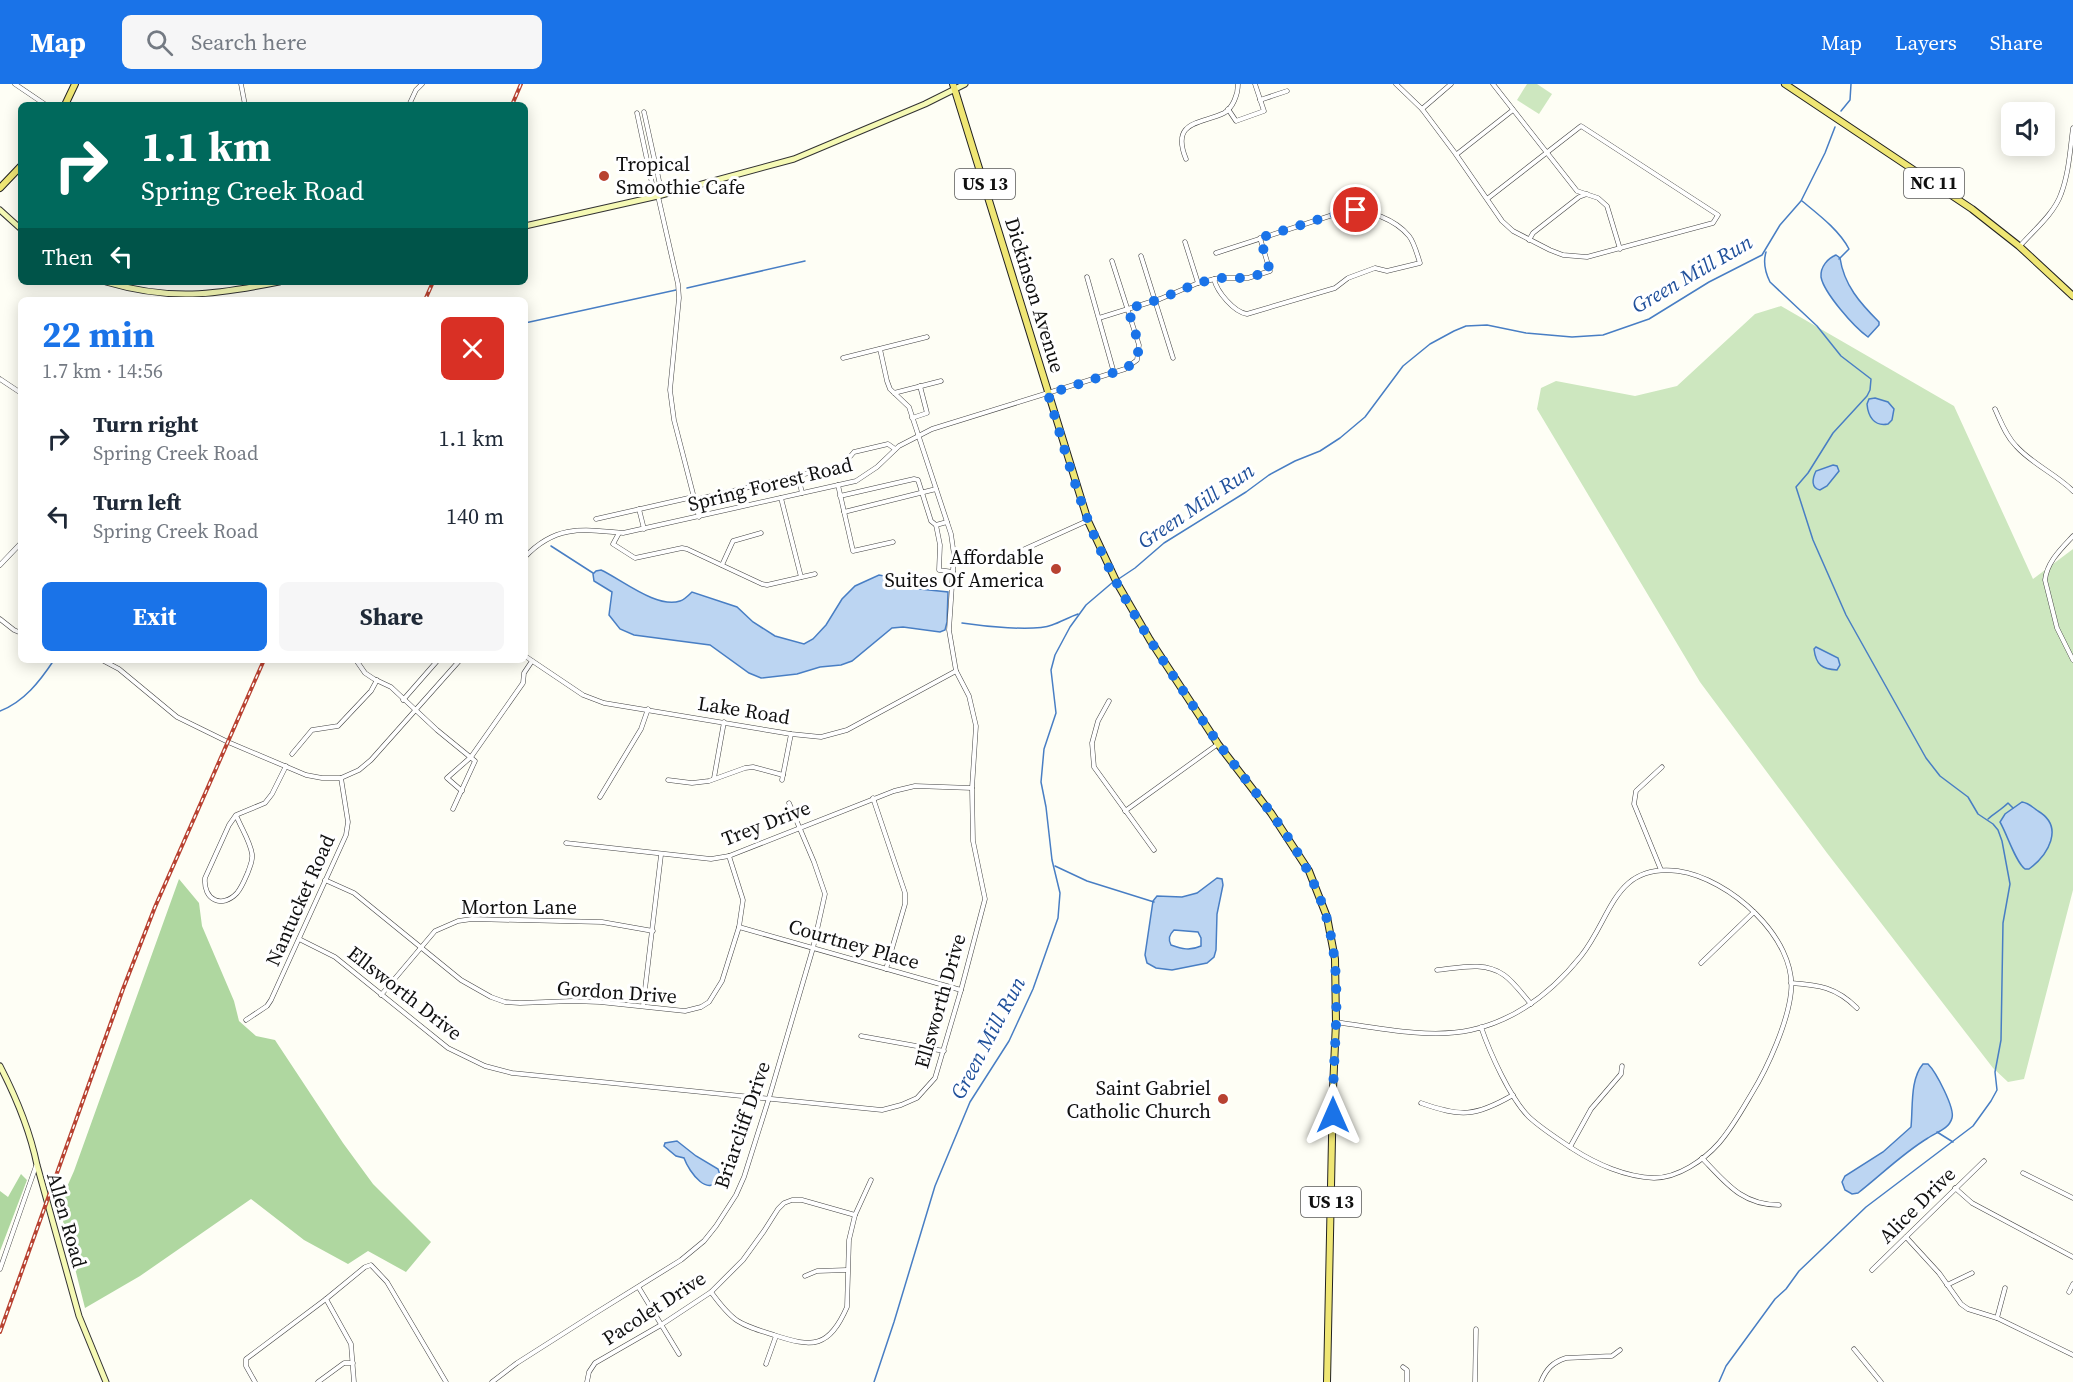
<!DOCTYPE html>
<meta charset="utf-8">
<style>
body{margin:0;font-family:"Source Serif 4",serif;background:#f6f6f7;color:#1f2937;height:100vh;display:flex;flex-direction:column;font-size:22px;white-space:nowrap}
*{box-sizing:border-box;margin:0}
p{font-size:20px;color:#747a83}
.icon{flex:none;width:33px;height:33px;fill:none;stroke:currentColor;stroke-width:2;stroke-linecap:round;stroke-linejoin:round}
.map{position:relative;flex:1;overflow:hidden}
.drawer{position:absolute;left:18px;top:213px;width:510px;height:366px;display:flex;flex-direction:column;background:#fff;border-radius:9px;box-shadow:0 3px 15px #0003}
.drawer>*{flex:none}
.hud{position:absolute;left:18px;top:18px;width:510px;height:183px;border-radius:9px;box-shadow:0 3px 15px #0003;background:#00695c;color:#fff;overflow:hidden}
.controls{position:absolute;left:2001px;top:18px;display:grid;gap:12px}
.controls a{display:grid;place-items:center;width:54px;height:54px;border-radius:9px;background:#fff;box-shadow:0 3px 15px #0003;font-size:30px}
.pin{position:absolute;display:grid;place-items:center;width:51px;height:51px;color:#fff;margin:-26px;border:3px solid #fff;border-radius:50%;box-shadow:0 2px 6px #0007}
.me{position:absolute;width:66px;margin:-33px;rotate:0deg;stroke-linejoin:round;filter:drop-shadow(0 0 4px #0008)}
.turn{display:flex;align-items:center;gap:21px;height:126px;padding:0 24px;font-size:27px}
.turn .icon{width:78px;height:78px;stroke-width:2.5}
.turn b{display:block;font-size:42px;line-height:51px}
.then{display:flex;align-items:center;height:57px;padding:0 24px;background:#0003;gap:12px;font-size:22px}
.round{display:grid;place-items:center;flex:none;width:63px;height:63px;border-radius:9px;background:#f6f6f7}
.summary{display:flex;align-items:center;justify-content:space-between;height:102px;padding:0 24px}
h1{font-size:36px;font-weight:700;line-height:45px;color:#1a73e8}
.cta{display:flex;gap:12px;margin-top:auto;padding:12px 24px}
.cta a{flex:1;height:69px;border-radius:9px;background:#1a73e8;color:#fff;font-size:24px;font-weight:700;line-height:69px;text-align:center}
.cta a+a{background:#f6f6f7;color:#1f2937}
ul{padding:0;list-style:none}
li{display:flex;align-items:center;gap:18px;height:78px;padding:0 24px}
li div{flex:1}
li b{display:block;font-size:22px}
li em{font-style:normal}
header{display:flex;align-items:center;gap:36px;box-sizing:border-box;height:84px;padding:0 30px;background:#1a73e8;color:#fff}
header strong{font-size:28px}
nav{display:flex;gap:33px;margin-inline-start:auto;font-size:21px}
.search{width:420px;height:54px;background:#f6f6f7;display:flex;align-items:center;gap:15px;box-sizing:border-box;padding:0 21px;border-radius:9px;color:#747a83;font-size:22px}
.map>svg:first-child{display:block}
.green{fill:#cde7bf}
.forest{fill:#afd7a0}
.water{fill:#bcd5f2;stroke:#487ec4;stroke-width:1.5;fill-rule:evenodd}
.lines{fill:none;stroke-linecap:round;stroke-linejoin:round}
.stream{stroke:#487ec4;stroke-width:1.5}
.street-casing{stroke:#434343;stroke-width:5}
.secondary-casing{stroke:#323232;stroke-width:7}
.primary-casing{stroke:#212121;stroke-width:8}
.street{stroke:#fff;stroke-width:4}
.secondary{stroke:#f5f9b4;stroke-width:5}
.primary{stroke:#efe674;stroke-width:6}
.rail-casing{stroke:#b84231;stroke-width:4}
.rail{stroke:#fff;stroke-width:1.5;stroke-dasharray:4.5;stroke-linecap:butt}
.route{stroke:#1a73e8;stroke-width:10;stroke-dasharray:0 18}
.poi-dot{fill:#b84231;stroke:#fff;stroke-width:2}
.labels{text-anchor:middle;stroke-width:6;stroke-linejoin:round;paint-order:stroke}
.shield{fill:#fff;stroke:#585858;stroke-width:1.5}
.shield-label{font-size:18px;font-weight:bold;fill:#101010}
.poi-label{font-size:20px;fill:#101010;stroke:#fff;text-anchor:end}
.street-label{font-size:20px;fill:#101010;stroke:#fff}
.water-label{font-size:21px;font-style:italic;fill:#21519b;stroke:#fff}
</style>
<header>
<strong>Map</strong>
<div class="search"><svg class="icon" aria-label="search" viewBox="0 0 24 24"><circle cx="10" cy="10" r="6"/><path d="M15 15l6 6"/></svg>Search here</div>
<nav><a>Map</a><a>Layers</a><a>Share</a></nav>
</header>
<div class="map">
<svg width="2073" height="1298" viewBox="0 0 2073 1298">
<rect width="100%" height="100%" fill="#fefef5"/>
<g class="green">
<polygon points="1527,0 1537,0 1552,10 1539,30 1517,16"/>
<polygon points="1781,222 1954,322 2033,495 2073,465 2073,806 2024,995 2008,998 1993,984 1827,769 1700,598 1537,325 1541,304 1556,297 1635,312 1677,302 1755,230"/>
</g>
<g class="forest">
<polygon points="179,795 199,819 202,842 234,917 239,937 256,952 275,956 343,1059 373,1100 431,1158 406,1188 368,1167 348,1180 304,1156 251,1115 140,1192 85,1224 59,1121 74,1087"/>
<polygon points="21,1090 27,1096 0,1167 0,1107 8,1113"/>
</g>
<g class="water">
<path d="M 1836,171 L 1840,174 C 1844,201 1860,219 1879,238 L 1879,241 L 1868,253 C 1854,243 1824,209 1821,193 C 1820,183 1828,174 1836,171 Z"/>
<path d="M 1875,314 L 1888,318 L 1894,325 L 1892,336 L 1888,340 C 1874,343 1868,332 1867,320 L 1869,315 Z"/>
<path d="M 1833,381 L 1837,382 L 1839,387 L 1827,402 L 1820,406 C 1811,404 1812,395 1816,387 Z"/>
<path d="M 601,486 C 621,495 657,525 680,517 C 684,516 689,511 692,508 L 737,523 L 753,538 L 775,552 L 804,560 L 813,555 L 826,541 L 842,515 L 855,502 L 879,491 L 900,495 L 920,505 L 948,508 L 947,538 L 945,546 L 940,548 L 903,543 L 892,544 L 852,577 L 841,581 L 820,583 L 797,590 L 761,594 L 749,589 L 710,561 L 634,551 L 620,545 L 609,531 L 612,508 L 594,497 L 593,490 L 596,487 Z"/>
<path d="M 1816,563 L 1838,574 L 1840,581 L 1837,586 C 1822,585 1816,581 1814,565 Z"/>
<path d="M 2022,718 C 2029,719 2032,723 2038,727 C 2065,743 2048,771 2029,785 L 2025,785 C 2016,779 2007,750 2000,738 L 2005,730 Z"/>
<path d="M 1217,794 L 1222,795 L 1223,801 L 1217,830 L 1216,866 L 1214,873 L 1207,879 L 1172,886 L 1156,884 L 1147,879 L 1145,871 L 1153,817 L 1157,812 L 1182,813 L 1197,809 ZM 1174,846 L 1198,848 L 1201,854 L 1201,862 C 1190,867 1182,865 1171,861 C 1168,855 1169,851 1174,846 Z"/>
<path d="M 1923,980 L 1928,980 C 1936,988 1955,1024 1952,1034 C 1949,1045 1937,1048 1928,1054 C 1903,1069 1881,1091 1858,1109 L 1852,1110 L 1845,1106 L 1842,1098 L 1845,1092 L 1883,1068 L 1911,1043 C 1913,1023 1910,995 1923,980 Z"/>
<path d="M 677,1057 L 696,1072 L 718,1085 L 720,1091 C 710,1117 689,1088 684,1074 L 676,1072 L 664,1062 L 665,1059 Z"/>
</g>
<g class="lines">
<g class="stream">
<polyline points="1841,27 1850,16 1851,0"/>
<path d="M 1802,117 C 1819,131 1839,146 1849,165 L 1839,175"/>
<polyline points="687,204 805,177"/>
<polyline points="525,239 676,206"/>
<polyline points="525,456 527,456"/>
<polyline points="551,462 593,489"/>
<polyline points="1117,496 1135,484 1164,459 1246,408 1269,391 1295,377 1320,367 1340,354 1365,333 1403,282 1430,260 1454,247 1466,242 1487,241 1526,249 1572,253 1603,251 1649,235 1709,198 1762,171 1780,141 1801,117 1825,69 1835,43"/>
<path d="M 962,539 C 982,542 1034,548 1052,541 C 1061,538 1069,533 1078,530"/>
<path d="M 0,627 C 24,618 40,597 54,576"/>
<path d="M 1988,735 C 1995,729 2002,725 2008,719 L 2013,724"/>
<polyline points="1055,782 1087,797 1154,818"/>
<polyline points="1937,1048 1953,1058"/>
<polyline points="874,1298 894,1238 935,1102 970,1018 1009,957 1033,905 1058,834 1060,809 1052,776 1046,723 1041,698 1044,665 1056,629 1051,586 1055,571 1070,543 1086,521 1113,498"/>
<path d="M 1719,1298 L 1726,1282 L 1775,1215 L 1786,1205 L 1799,1187 L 1866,1123 L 1973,1042 L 1991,1017 L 1997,1006 L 1995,988 L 2001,956 L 2003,839 L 2010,800 L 2002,757 L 1998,746 L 1993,740 L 1978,730 L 1968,713 L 1940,692 L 1926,674 L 1846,531 L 1813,456 L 1796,403 L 1808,389 L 1833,349 L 1867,312 L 1870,306 L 1871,295 L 1841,272 L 1817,242 L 1770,198 C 1765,188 1763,178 1766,168"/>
</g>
<defs>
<g id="street">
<polyline points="15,0 46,21"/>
<polyline points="241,0 245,21"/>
<polyline points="1396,0 1422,25 1455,69 1502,137 1513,147 1550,166 1563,171 1587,173 1713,139 1718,131 1581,42 1487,115"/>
<polyline points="1493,0 1577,107 1598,114 1607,122 1620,165"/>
<polyline points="1260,16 1287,7"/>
<polyline points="409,21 416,6 422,0"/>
<polyline points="1228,25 1236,37 1264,27 1255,0"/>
<polyline points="1422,25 1451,0"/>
<polyline points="644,28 660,101 658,112 678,200 679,214 670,306 674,336 699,433"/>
<polyline points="637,29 653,104 658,111"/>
<polyline points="1457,70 1513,26"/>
<path d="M 1186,75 C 1170,36 1202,40 1224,29 C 1233,24 1238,10 1238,0"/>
<polyline points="1529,156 1533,149 1579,113 1587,110"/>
<polyline points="1185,158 1198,199"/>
<path d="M 2020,162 C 2033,147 2054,130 2061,110 C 2069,89 2070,66 2073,44"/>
<polyline points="1141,172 1173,274"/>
<polyline points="1087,193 1114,289"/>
<path d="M 1214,195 C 1217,208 1234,228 1247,230 L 1335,204 L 1348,194 L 1375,184 L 1387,187 L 1420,179 C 1417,170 1414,158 1409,152 C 1395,135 1369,126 1348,126 L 1216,169"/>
<polyline points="1099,234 1160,215 1198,199 1219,194 1248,194 1270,187 1260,154"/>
<polyline points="843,274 927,253"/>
<polyline points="0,295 21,309"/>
<polyline points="894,309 941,297"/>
<path d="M 1995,325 C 2001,338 2006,352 2016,362 C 2032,380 2056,390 2073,407"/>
<polyline points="912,334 927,329 920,302"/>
<polyline points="798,391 802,409"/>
<polyline points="838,401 853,467 893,458"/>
<polyline points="840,412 914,395 918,396 931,437 936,441"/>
<polyline points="781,414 801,493"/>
<polyline points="694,416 843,381 854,368 888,360 895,365"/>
<polyline points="639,425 644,445"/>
<polyline points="844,428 936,405"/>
<polyline points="596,435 693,413"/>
<polyline points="947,438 936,441 940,461 939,486 953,488"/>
<polyline points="619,449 613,460 635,474 682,464 687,465 762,500 767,501 815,490"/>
<path d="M 2073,452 C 2061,465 2047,478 2045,496 L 2057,544 L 2073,576"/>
<polyline points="954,471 986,474 1007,473 1087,437"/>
<path d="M 525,473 C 555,441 582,445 623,449 L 856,397 L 877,383 L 899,362 L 932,345 L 1125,285 L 1137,276 L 1139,261 L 1112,177"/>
<polyline points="0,481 21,459"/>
<polyline points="722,481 733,457 761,449"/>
<polyline points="0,535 14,546 21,549"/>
<polyline points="525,572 583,611 604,619 791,650 821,653 847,646 956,587"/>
<polyline points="102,576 119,585 177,633 228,658 306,691 322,694 341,694 359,686 371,676 460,576"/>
<polyline points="356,576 365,589 374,595 391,603 437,646 475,677 453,725"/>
<polyline points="403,616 438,576"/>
<polyline points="1109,617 1098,637 1092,659 1094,683 1154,766"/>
<polyline points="292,670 312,646 338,642 371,607 377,596"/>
<polyline points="714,694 724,638"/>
<polyline points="668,696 692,699 709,697 745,684 753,683 783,691"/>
<polyline points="782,696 791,650"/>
<polyline points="462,707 447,694 471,673 523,599 524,589 532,577"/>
<polyline points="600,713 641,645 648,625"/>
<polyline points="873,714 905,809 905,820 886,885"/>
<polyline points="1125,727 1218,660"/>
<path d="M 236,731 C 241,744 250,757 252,770 C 253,777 250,782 248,788 C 245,795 242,803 237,809 C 222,825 203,816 205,794 L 229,741 L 236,731 L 265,719 L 272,710 L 286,682"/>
<polyline points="566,759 711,775 729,772 894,707 915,702 972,704"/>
<polyline points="1661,786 1634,720 1636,707 1662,683"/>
<polyline points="325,796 354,809 461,896 491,913 505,918 520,919 572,917 600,918 685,927 701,923 709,918 722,897 739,843 743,816 729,772"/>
<polyline points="739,843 961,906"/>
<polyline points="299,855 335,873 448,964 485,982 512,989 882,1026 901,1021 917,1014 935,994 961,906 985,815 973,757 972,704 976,642 969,612 956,587 949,546 954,471 951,450 909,323 890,305 887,297 880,265"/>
<polyline points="1701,879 1754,828"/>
<path d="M 1437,886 C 1459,884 1484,877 1504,891 C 1514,898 1523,911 1531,920"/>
<path d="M 1791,899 C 1819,901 1836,903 1857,924"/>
<polyline points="381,911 435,847 458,837 472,835 602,838 653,847"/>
<polyline points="643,922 661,771"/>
<polyline points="246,936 267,922 271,916 346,751 348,738 341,694"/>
<path d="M 1336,938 C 1377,944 1431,955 1471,946 C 1516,936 1553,907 1581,872 C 1612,833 1614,779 1678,787 C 1729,794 1797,854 1791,908 C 1788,938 1768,983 1752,1009 C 1742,1026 1732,1044 1719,1059 C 1704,1076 1678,1094 1654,1094 C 1626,1093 1596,1080 1573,1065 C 1558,1055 1542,1045 1529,1033 C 1510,1014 1490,969 1481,943"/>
<polyline points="861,952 944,967"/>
<path d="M 1421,1019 C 1461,1033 1475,1033 1513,1011"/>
<polyline points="1570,1063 1591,1025 1621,990 1622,982"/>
<path d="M 1702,1074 C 1726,1099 1742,1121 1779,1121"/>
<polyline points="2023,1089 2073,1114"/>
<polyline points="1955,1104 1972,1119 2073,1173"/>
<polyline points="1906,1153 1939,1189 1961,1220 1968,1225 1997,1234 2073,1271"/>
<polyline points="0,1185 36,1082"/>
<polyline points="1872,1186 1984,1077"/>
<polyline points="805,1192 817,1187 847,1186"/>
<polyline points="1947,1201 1972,1189"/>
<polyline points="639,1204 679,1270"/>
<path d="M 711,1208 C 733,1238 738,1240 774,1251 C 813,1264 829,1264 847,1223 L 849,1156 L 855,1131 L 871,1096"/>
<polyline points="2069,1208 2073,1200"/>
<polyline points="1997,1234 2005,1204"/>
<polyline points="1854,1265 1881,1298"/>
<polyline points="766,1280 776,1252"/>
<polyline points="1403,1283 1407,1286 1407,1298"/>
<polyline points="255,1298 246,1282 246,1275 326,1215"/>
<polyline points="318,1298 344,1279 353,1279"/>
<polyline points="354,1298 351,1260 326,1215 365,1183 371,1181 387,1198 446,1298"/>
<polyline points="492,1298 517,1279 594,1230 681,1176 704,1157 716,1142 736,1111 744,1093 769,1014 813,864 825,810 814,778 789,719"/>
<polyline points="587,1298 589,1288 595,1279 661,1241 711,1208 743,1176 764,1147 778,1125 784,1119 792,1116 802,1116 855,1131"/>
<polyline points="1475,1298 1476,1245"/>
<path d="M 1541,1298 C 1546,1285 1553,1278 1566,1274 L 1612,1272 L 1620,1266"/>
</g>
<g id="secondary">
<polyline points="0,126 21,145"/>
<polyline points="525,142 658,112 794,75 925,20 965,0"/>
<path d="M 106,198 C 171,217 214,211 279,198"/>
<path d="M 0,982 C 16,1013 30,1047 37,1081 L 79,1232 L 106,1298"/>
</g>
<g id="primary">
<polyline points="953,0 1088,437 1117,499 1150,556 1218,660 1271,729 1309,787 1327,833 1335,875 1336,938 1333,1005 1327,1298"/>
<polyline points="1785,0 1972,125 2019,162 2073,212"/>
<polyline points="65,21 75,0"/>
<polyline points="0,104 21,82"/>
</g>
</defs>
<use href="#street" class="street-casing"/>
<use href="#secondary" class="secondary-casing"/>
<use href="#primary" class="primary-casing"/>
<use href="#street" class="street"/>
<use href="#secondary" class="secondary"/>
<use href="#primary" class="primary"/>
<defs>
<g id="rail">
<polyline points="512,21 521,0"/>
<polyline points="425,216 433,198"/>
<polyline points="0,1248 123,905 155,823 264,576"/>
</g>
</defs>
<use href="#rail" class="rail-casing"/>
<use href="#rail" class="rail"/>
</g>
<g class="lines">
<path class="route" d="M 1333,1031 C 1332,965 1345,896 1326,832 C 1304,757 1245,701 1203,637 C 1161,573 1115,508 1088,436 C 1072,395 1061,352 1048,310 L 1125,285 L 1137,276 L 1139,261 L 1128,225 L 1160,215 L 1198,199 L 1220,194 L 1248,194 L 1270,187 L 1260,154 L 1348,126 L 1356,126"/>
</g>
<g class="poi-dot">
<circle cx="604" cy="92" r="6"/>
<circle cx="1056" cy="485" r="6"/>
<circle cx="1223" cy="1015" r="6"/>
</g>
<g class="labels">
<g class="shield">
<rect x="1904" y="84" width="60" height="30" rx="4.5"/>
<rect x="955" y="85" width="60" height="30" rx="4.5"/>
<rect x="1301" y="1103" width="60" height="30" rx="4.5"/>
</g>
<g class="shield-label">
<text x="1934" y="105">NC 11</text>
<text x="985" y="106">US 13</text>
<text x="1331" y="1124">US 13</text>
</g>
<g class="poi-label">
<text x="616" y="87" text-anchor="start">Tropical<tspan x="616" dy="23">Smoothie Cafe</tspan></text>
<text x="1044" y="480">Affordable<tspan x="1044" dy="23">Suites Of America</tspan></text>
<text x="1211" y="1011">Saint Gabriel<tspan x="1211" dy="23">Catholic Church</tspan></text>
</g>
<g class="street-label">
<text transform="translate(1035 211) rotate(73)" y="7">Dickinson Avenue</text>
<text transform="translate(770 400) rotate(-14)" y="7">Spring Forest Road</text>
<text transform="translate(744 626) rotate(9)" y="7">Lake Road</text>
<text transform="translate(766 739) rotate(-21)" y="7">Trey Drive</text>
<text transform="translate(300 816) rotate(-66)" y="7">Nantucket Road</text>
<text x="519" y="830">Morton Lane</text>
<text transform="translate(854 860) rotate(16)" y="7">Courtney Place</text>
<text transform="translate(617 908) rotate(4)" y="7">Gordon Drive</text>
<text transform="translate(405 909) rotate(38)" y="7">Ellsworth Drive</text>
<text transform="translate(940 917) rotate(-74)" y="7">Ellsworth Drive</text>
<text transform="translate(742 1041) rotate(-71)" y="7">Briarcliff Drive</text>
<text transform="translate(1917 1121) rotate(-45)" y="7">Alice Drive</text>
<text transform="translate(67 1136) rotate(74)" y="7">Allen Road</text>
<text transform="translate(654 1224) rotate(-33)" y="7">Pacolet Drive</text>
</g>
<g class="water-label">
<text transform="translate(1692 190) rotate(-30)" y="7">Green Mill Run</text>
<text transform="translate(1196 422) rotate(-34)" y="7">Green Mill Run</text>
<text transform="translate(988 954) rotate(-62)" y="7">Green Mill Run</text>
</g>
</g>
</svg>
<div class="controls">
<a><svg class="icon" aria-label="sound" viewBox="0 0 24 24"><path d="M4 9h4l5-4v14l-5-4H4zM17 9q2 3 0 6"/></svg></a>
</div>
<div class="pin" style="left:1356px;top:126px;background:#d93025"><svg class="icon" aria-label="arrive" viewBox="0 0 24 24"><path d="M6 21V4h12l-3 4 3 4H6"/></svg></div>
<svg class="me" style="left:1333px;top:1031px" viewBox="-20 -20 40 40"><path d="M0-17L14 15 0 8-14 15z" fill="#1a73e8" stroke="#fff" stroke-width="4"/></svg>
<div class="hud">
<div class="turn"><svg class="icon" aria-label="right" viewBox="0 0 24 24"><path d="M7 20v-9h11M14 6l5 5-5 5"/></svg><div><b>1.1 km</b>Spring Creek Road</div></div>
<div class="then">Then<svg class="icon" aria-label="left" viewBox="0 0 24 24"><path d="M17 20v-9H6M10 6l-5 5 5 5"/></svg></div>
</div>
<section class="drawer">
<div class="summary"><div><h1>22 min</h1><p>1.7 km · 14:56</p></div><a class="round" style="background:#d93025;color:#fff"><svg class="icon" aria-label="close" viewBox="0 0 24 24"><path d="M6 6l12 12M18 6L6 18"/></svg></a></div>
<ul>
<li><svg class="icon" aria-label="right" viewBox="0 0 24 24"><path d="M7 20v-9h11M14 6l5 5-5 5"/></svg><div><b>Turn right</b><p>Spring Creek Road</p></div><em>1.1 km</em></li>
<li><svg class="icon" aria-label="left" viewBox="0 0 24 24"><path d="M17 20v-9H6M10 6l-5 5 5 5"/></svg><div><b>Turn left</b><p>Spring Creek Road</p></div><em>140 m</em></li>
</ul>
<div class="cta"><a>Exit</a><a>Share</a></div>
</section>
</div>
